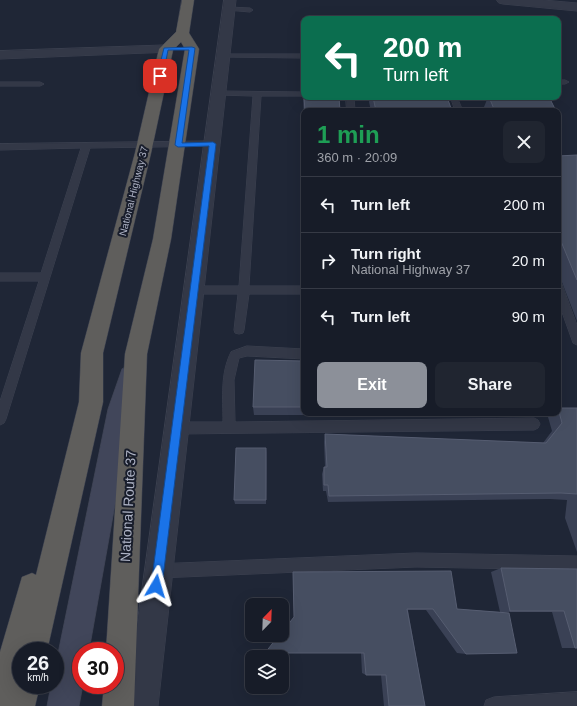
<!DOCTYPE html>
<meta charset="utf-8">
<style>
body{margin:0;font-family:Arial,sans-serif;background:#202530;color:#f1f3f6;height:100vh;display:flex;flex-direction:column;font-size:15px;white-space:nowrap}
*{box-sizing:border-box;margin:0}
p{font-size:13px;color:#9ea1a8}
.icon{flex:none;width:22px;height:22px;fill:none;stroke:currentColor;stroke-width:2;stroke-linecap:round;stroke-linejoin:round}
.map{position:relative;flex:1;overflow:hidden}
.drawer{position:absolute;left:301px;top:108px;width:260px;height:308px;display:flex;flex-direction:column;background:#171c28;border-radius:8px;box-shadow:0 4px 16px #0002,0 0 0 1px #363a45}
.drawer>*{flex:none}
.hud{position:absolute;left:301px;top:16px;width:260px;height:84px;border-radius:8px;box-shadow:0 4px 16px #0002,0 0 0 1px #363a45;background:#0b6e4f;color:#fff;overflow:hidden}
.needle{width:26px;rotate:23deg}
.buttons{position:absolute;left:245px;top:598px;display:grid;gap:8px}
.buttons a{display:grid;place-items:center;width:44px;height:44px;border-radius:8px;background:#171c28;box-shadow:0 4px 16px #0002,0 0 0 1px #363a45;font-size:20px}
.speed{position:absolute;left:12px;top:642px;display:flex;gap:8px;font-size:20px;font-weight:700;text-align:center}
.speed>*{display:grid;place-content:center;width:52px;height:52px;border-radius:50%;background:#171c28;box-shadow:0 4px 16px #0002,0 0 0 1px #363a45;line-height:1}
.speed small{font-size:10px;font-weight:400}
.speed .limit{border:6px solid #d22;background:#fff;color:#111}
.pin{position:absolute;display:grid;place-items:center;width:34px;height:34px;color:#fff;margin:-17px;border-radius:8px;box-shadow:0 2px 6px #0006}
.me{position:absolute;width:44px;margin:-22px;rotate:7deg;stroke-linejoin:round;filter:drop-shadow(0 0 3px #0008)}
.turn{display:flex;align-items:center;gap:14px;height:84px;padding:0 16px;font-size:18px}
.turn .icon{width:52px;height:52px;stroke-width:2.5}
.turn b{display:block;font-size:28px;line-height:34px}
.round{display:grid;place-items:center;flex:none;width:42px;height:42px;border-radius:8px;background:#202530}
.head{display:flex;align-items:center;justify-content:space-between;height:68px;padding:0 16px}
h1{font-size:24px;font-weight:800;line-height:30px;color:#1e9e55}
.button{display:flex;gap:8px;margin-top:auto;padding:8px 16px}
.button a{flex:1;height:46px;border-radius:8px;background:#8c9099;color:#fff;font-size:16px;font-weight:800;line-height:46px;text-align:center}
.button a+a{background:#202530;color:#f1f3f6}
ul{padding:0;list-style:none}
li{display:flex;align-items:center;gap:12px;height:56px;padding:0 16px;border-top:1px solid #363a45}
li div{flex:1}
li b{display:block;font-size:15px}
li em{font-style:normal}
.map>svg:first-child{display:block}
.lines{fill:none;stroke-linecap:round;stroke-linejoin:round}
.service-casing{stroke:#3c4150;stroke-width:1}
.minor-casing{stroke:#3c4150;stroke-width:1}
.secondary-casing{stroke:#3c4150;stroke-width:1}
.trunk-casing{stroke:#3d4251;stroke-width:1}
.service{fill:#333847;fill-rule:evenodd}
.minor{fill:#333847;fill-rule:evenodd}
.secondary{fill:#41465a;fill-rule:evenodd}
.trunk{fill:#5f5e5c;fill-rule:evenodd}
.wall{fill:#3a4155}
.shaded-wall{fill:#2a3144}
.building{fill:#464e61;stroke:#565d71}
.route{fill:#1a73e8;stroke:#114b97}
.labels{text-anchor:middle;stroke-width:4;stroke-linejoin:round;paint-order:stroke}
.far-street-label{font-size:10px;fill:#adb2c4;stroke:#181d2b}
.near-street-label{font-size:14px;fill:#adb2c4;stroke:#181d2b}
</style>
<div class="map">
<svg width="577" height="706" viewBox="0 0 577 706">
<rect width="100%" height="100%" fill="#1f2636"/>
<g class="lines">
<defs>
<g id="service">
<polygon points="229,7 250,8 253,10 250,12 227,10 226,9"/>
<polygon points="224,54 304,54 304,58 222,57 222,55"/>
<polygon points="558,80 565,80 569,82 565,84 558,84"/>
<polygon points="0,82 40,82 44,84 40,86 0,86"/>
<polygon points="216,91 304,92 304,96 261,96 249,286 304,286 304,294 249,294 244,330 243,333 239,334 235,333 234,330 238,294 194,294 190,293 189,290 190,287 194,286 239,286 253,96 219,95 215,93"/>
<polygon points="346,97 354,97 355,111 347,111"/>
<polygon points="446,97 457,97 463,111 455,111 451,99"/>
<polygon points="213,141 216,142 216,146 90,148 6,419 4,423 0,425 0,401 39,281 0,281 0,273 41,273 81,148 0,150 0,144"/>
<polygon points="558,283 562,284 563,287 577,325 577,345 573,343 572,340 558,301"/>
<path d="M 247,346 L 304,349 L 304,359 L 247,356 L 239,358 L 234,380 L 235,422 L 534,418 L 538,420 L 540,424 L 538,428 L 534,430 L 177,434 L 173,432 L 171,428 L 173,424 L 177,422 L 223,422 C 223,397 220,374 231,352 Z"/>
<polygon points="416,553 577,556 577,570 416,567 159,578 154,576 152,571 154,566 159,564"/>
<polygon points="577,692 577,706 484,706 486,700 494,697"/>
</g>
<g id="minor">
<polygon points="224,0 236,0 158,706 126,706"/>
<polygon points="497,0 543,0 577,3 577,11 503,4 499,3"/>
<polygon points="166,45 171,46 173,49 171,52 0,59 0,51"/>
</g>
<polygon id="secondary" points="130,366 138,369 141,376 132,409 89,651 81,651 81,685 83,685 79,706 47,706 51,685 55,685 55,668 108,409 122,369"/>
<polygon id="trunk" points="182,0 194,0 189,33 199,49 171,239 147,354 134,706 102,706 104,685 115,685 115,651 106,651 125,354 153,239 185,49 181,42 173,50 151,153 103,353 103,402 47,651 21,651 21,685 40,685 35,706 0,706 0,652 22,577 32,573 36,575 79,402 81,353 135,153 159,49 176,32"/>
</defs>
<use href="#service" class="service-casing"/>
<use href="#minor" class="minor-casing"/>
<use href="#secondary" class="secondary-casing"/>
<use href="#trunk" class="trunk-casing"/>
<use href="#service" class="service"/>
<use href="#minor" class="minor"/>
<use href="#secondary" class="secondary"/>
<use href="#trunk" class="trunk"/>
</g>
<g class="wall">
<polygon points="302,57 304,57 304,96 340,111 304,111 304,120 302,72"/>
<polygon points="370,97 447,97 452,111 371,111 369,102"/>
<polygon points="488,97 549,97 555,109 554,111 485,111 484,107"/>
<polygon points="577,155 577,321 558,272 558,156"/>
<polygon points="304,361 304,413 309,413 309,415 254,415 253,407"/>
<polygon points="558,408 577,408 577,552 565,518 567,500 550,499 328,502 326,491 323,491 322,474 324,467 325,467 324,442 325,434 543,443 552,431 548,417 552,413 558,413"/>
<polygon points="267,452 266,504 235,504 234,500"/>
<polygon points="501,568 577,569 577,648 562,648 552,612 504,612 466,654 457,653 426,610 408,610 425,706 384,706 381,675 366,675 362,673 361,653 294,617 293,575 457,609 500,612 491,572"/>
</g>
<polygon class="shaded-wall" points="266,448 267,452 266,504"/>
<g class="building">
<polygon points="302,57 304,57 304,76 303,76"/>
<polygon points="304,97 339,97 340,111 305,111"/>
<polygon points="373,97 447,97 452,111 376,111"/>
<polygon points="489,97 549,97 555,109 494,109"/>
<polygon points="577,155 577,280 558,234 558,156"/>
<polygon points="255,360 304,361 304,407 253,407"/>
<polygon points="558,408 577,408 577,494 561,493 329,496 328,485 324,485 324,467 327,467 325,434 546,443 562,423"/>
<polygon points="236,448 266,448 266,500 234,500"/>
<polygon points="501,568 577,569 577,648 575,648 564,611 510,611"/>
<polygon points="451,571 457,609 509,613 517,653 466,654 433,609 407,609 425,706 389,706 386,675 366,675 364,653 265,653 279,635 282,635 282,632 294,617 293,572"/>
</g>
<polygon class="route" points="192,47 195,48 182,143 213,142 216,144 162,586 161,590 156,592 152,590 151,586 209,146 178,147 175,145 189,50 168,50 163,76 160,78 157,76 164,48"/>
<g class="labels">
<g class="far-street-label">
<text transform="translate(133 191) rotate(-76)" y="4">National Highway 37</text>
</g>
<g class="near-street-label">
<text transform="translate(128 506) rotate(-87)" y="5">National Route 37</text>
</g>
</g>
</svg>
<div class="buttons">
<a><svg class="needle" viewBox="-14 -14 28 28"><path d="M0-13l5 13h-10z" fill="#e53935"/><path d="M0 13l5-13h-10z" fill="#9ea1a8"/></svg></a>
<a><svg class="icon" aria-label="layers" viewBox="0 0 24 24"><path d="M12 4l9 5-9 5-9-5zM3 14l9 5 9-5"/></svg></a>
</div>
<div class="speed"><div>26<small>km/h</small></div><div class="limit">30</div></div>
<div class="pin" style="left:160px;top:76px;background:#d93025"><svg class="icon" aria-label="arrive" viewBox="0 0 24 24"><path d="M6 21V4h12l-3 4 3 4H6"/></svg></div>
<svg class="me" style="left:156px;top:586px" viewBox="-20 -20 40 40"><path d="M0-17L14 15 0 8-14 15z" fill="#1a73e8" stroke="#fff" stroke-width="4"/></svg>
<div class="hud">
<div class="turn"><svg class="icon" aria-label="left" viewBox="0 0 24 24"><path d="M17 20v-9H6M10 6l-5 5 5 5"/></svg><div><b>200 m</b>Turn left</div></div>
</div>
<section class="drawer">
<div class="head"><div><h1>1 min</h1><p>360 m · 20:09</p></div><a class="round"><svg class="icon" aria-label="close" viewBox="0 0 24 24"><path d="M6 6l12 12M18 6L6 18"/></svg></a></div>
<ul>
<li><svg class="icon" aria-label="left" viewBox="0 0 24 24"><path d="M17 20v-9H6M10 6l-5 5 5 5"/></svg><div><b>Turn left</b></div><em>200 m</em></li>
<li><svg class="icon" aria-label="right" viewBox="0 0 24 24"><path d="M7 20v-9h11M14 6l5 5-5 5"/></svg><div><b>Turn right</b><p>National Highway 37</p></div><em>20 m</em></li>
<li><svg class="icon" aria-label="left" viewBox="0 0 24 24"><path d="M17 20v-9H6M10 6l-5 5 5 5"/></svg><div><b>Turn left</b></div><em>90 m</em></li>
</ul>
<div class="button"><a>Exit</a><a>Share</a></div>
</section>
</div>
